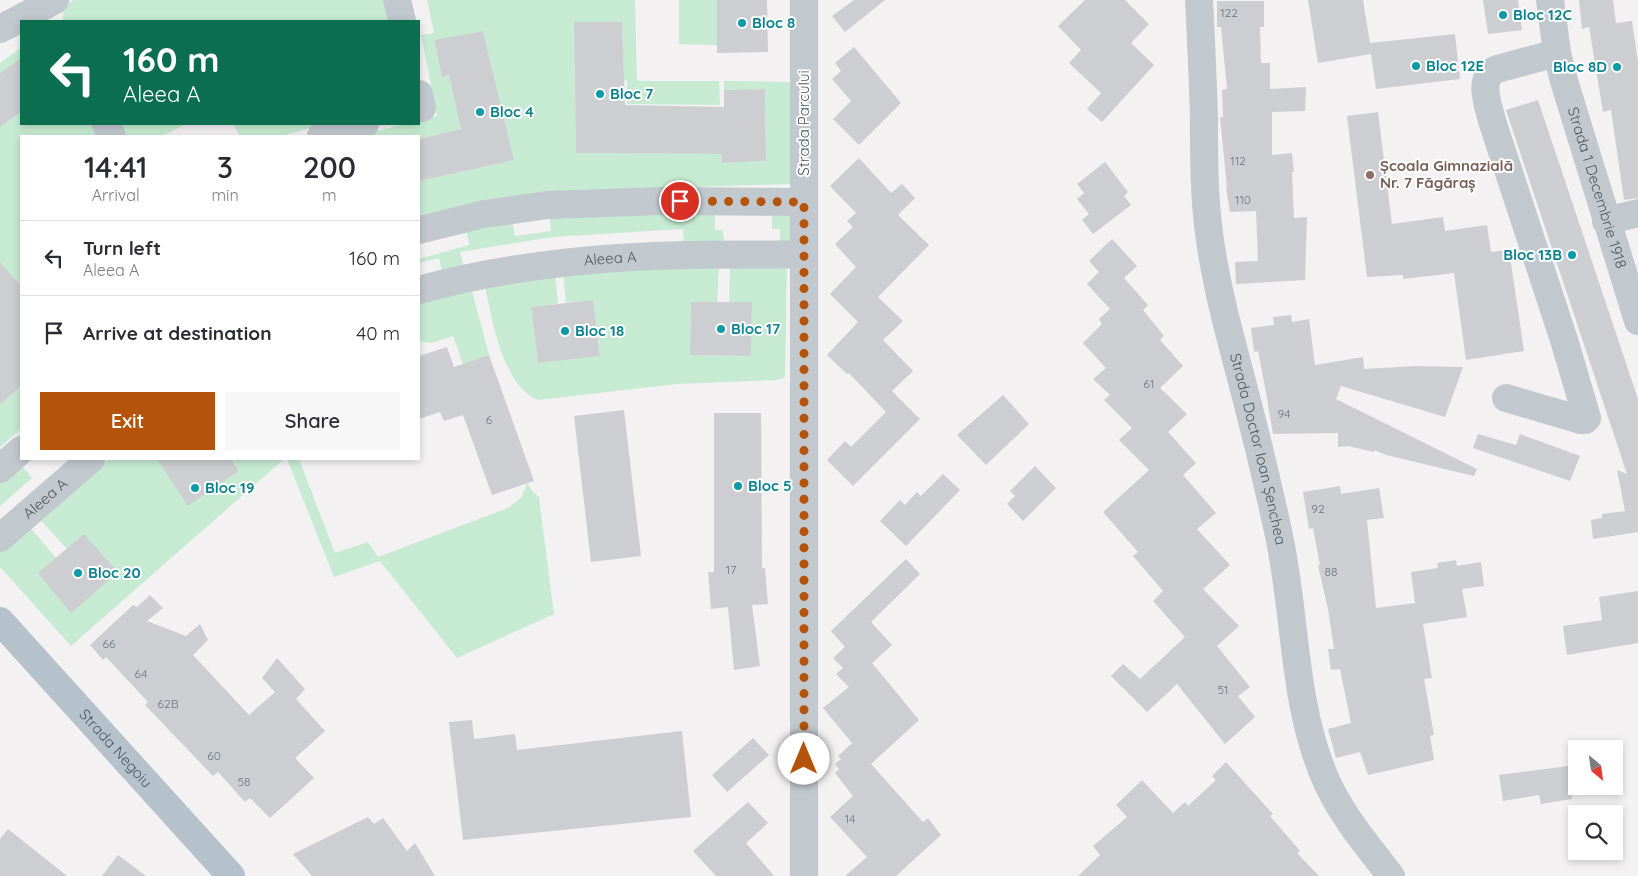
<!DOCTYPE html>
<meta charset="utf-8">
<style>
body{margin:0;font-family:Quicksand,sans-serif;background:#f7f7f7;color:#2b2b33;height:100vh;display:flex;flex-direction:column;font-size:19px;white-space:nowrap}
*{box-sizing:border-box;margin:0}
p{font-size:16px;color:#7c7c81}
.icon{flex:none;width:28px;height:28px;fill:none;stroke:currentColor;stroke-width:2;stroke-linecap:round;stroke-linejoin:round}
.map{position:relative;flex:1;overflow:hidden}
.panel{position:absolute;left:20px;top:135px;width:400px;height:325px;display:flex;flex-direction:column;background:#fff;border-radius:0px;box-shadow:0 2px 8px #0003}
.panel>*{flex:none}
.hud{position:absolute;left:20px;top:20px;width:400px;height:105px;border-radius:0px;box-shadow:0 2px 8px #0003;background:#0b6e4f;color:#fff;overflow:hidden}
.needle{width:32px;rotate:151deg}
.tools{position:absolute;left:1568px;top:740px;display:grid;gap:10px}
.tools a{display:grid;place-items:center;width:55px;height:55px;border-radius:0px;background:#fff;box-shadow:0 2px 8px #0003;font-size:25px}
.pin{position:absolute;display:grid;place-items:center;width:42px;height:42px;color:#fff;margin:-21px;border:2px solid #fff;border-radius:50%;box-shadow:0 1px 5px #0007}
.me{position:absolute;width:55px;margin:-28px;rotate:0deg;stroke-linejoin:round;filter:drop-shadow(0 0 4px #0008)}
.turn{display:flex;align-items:center;gap:18px;height:105px;padding:0 20px;font-size:22px}
.turn .icon{width:65px;height:65px;stroke-width:2.5}
.turn b{display:block;font-size:35px;line-height:42px}
.eta{display:flex;justify-content:space-evenly;align-items:center;height:85px;text-align:center}
.eta b{font-size:30px;font-weight:600;line-height:35px}
.button{display:flex;gap:10px;margin-top:auto;padding:10px 20px}
.button a{flex:1;height:58px;border-radius:0px;background:#b45309;color:#fff;font-size:20px;font-weight:600;line-height:58px;text-align:center}
.button a+a{background:#f7f7f7;color:#2b2b33}
ul{padding:0;list-style:none}
li{display:flex;align-items:center;gap:15px;height:75px;padding:0 20px;border-top:1px solid #e1e1e2}
li div{flex:1}
li b{display:block;font-size:19px}
li em{font-style:normal}
.map>svg:first-child{display:block}
.green{fill:#c6ebd2}
.building{fill:#ccced2}
.lines{fill:none;stroke-linecap:round;stroke-linejoin:round}
.minor{stroke:#c1c9ce;stroke-width:28}
.major{stroke:#b5c2cc;stroke-width:28}
.route{stroke:#b45309;stroke-width:9;stroke-dasharray:0 16.2}
.culture-dot{fill:#0f9aa8;stroke:#fff;stroke-width:2}
.education-dot{fill:#8d6e63;stroke:#fff;stroke-width:2}
.labels{text-anchor:middle;stroke-width:4;stroke-linejoin:round;paint-order:stroke}
.number-label{font-size:12px;fill:#6b747a}
.culture-label{font-size:15px;font-weight:bold;fill:#0d838f;stroke:#fff;text-anchor:start}
.street-label{font-size:15px;fill:#4b565d;stroke:#fff}
.education-label{font-size:15px;font-weight:bold;fill:#785e54;stroke:#fff;text-anchor:start}
</style>
<div class="map">
<svg width="1638" height="876" viewBox="0 0 1638 876">
<rect width="100%" height="100%" fill="#f3f1f2"/>
<g class="green">
<path d="M 74,0 L 383,0 L 388,21 L 63,21 C 62,10 65,5 74,0 Z"/>
<polygon points="427,0 635,0 637,79 639,81 719,81 720,105 627,104 627,81 624,80 622,23 574,22 576,153 721,154 722,163 766,161 765,89 724,90 724,81 791,82 790,184 545,192 419,215 419,181 514,160 483,31 434,41 442,77 449,75 461,129 419,139 419,136 358,136 404,124 419,124 419,120 437,116 421,35 434,33"/>
<polygon points="679,0 717,0 717,45 679,44"/>
<polygon points="21,48 21,58 0,73 0,63"/>
<polygon points="21,112 21,124 96,124 102,136 21,136 21,286 0,262 0,127"/>
<polygon points="115,124 186,124 162,136 122,136"/>
<polygon points="233,124 324,124 282,136 240,136"/>
<polygon points="715,207 715,230 723,230 724,247 684,249 683,229 552,237 460,252 466,276 444,281 439,258 419,263 419,259 469,245 465,223 511,215 515,236 551,231 549,214"/>
<polygon points="772,208 791,215 792,236 789,242 780,245 780,229 772,229"/>
<path d="M 787,264 L 785,377 L 777,380 L 677,384 L 538,400 C 502,386 491,315 484,281 L 555,273 L 558,304 L 531,307 L 538,363 L 600,355 L 593,300 L 566,303 L 563,272 L 719,265 L 717,302 L 691,302 L 690,355 L 751,356 L 752,302 L 729,302 L 730,266 Z"/>
<polygon points="470,283 489,355 463,364 453,336 431,343 419,341 419,297"/>
<polygon points="21,386 21,429 0,447 0,405"/>
<polygon points="109,459 165,459 160,462 188,506 239,471 231,459 284,459 71,646 0,567 0,552 28,525 56,558 117,572 84,534 67,549 38,517"/>
<polygon points="287,459 299,459 335,553 368,542 378,557 508,508 521,498 527,483 533,492 539,497 554,614 457,658 380,561 334,577"/>
<polygon points="18,461 32,478 0,506 0,476"/>
</g>
<g class="building">
<polygon points="717,0 767,0 768,52 717,53"/>
<polygon points="854,0 885,0 845,32 832,16"/>
<polygon points="1085,0 1125,0 1149,24 1131,43 1154,65 1102,122 1087,109 1101,93 1069,63 1081,50 1058,26"/>
<polygon points="1308,0 1363,0 1370,43 1455,34 1460,79 1376,89 1371,54 1318,63"/>
<polygon points="1483,0 1518,0 1522,30 1488,34"/>
<polygon points="1579,0 1613,0 1616,23 1632,21 1638,62 1638,198 1624,200 1611,110 1603,112 1589,27 1582,29"/>
<polygon points="1217,1 1264,1 1264,27 1260,27 1261,63 1270,63 1270,89 1306,87 1305,111 1272,112 1272,155 1292,153 1294,172 1292,172 1294,218 1307,217 1305,280 1236,284 1235,262 1258,261 1256,211 1230,212 1226,188 1227,188 1220,117 1223,117 1222,90 1227,89 1221,27 1217,27"/>
<polygon points="574,22 622,22 625,105 724,107 724,90 765,89 766,161 722,163 721,154 576,153"/>
<polygon points="483,31 514,160 419,181 419,139 461,129 449,75 442,77 434,40"/>
<polygon points="854,47 901,103 859,145 833,119 851,101 832,79 841,71 835,63"/>
<polygon points="21,58 21,112 0,127 0,73"/>
<polygon points="1538,100 1638,399 1638,532 1593,539 1591,520 1602,518 1602,514 1625,511 1617,470 1627,474 1506,110"/>
<polygon points="1378,112 1392,224 1443,217 1445,231 1487,225 1491,252 1509,250 1524,351 1466,360 1454,273 1403,279 1403,275 1367,277 1347,116"/>
<polygon points="859,158 891,193 902,184 915,198 898,215 929,245 878,297 903,321 883,340 913,371 892,391 920,419 853,486 827,460 845,441 851,447 886,412 849,373 847,374 827,355 858,322 830,294 856,267 835,244 853,227 847,221 856,213 830,186"/>
<polygon points="1105,162 1128,192 1124,196 1131,205 1093,234 1082,220 1089,214 1077,199 1084,193 1077,184"/>
<polygon points="1112,239 1137,266 1124,278 1148,305 1143,310 1164,336 1160,340 1183,366 1160,388 1187,414 1168,432 1196,463 1183,475 1216,513 1197,529 1230,565 1203,589 1239,626 1217,646 1250,687 1238,696 1255,717 1225,744 1177,684 1147,712 1111,676 1123,664 1140,679 1185,637 1153,601 1163,591 1133,556 1138,552 1103,512 1149,470 1119,440 1132,428 1104,400 1110,395 1093,379 1106,368 1083,343 1102,324 1099,319 1110,309 1087,284 1099,272 1089,261"/>
<polygon points="0,262 21,286 21,386 0,405"/>
<polygon points="593,300 600,356 538,363 531,307"/>
<polygon points="691,302 752,302 751,356 690,355"/>
<polygon points="1291,315 1292,322 1309,319 1315,365 1363,357 1364,369 1415,366 1463,367 1445,417 1341,386 1336,399 1477,469 1474,476 1386,455 1374,450 1374,452 1348,446 1338,447 1338,433 1273,434 1265,387 1258,351 1254,352 1251,328 1274,325 1273,317"/>
<polygon points="447,347 454,367 489,355 534,481 492,495 463,415 444,421 440,412 419,419 419,356"/>
<polygon points="1003,395 1029,424 986,465 957,435"/>
<polygon points="624,410 641,556 591,562 574,416"/>
<polygon points="714,413 761,413 762,568 765,568 768,604 752,605 760,666 734,670 728,607 711,609 708,572 714,572"/>
<polygon points="1478,434 1516,445 1520,434 1580,456 1570,481 1473,448"/>
<polygon points="157,459 231,459 239,471 188,506"/>
<polygon points="1035,466 1056,488 1023,521 1007,504 1015,496 1010,491"/>
<polygon points="943,474 960,490 906,546 880,521 900,500 905,505 917,492 921,496"/>
<polygon points="1340,486 1341,494 1379,488 1384,518 1367,520 1376,608 1415,603 1411,572 1438,568 1437,563 1456,560 1457,566 1481,562 1484,586 1462,589 1467,617 1423,624 1432,678 1424,679 1434,735 1430,736 1434,760 1368,775 1360,752 1336,758 1328,729 1351,723 1340,669 1331,670 1328,649 1334,649 1328,609 1318,565 1320,565 1313,528 1309,529 1303,492"/>
<polygon points="84,534 118,572 71,613 38,573"/>
<polygon points="906,559 920,574 871,622 892,645 872,663 919,720 871,764 923,822 928,818 941,835 896,876 845,876 867,857 830,817 853,796 835,773 839,769 835,764 841,759 838,756 852,743 823,708 849,687 836,674 843,668 833,658 845,647 831,631"/>
<polygon points="1638,591 1638,643 1567,655 1563,626 1602,620 1599,597"/>
<polygon points="150,595 163,608 147,621 186,636 200,624 208,640 193,655 249,715 275,692 262,678 277,658 305,689 296,699 325,731 295,758 314,778 270,818 250,798 245,802 218,772 213,776 145,705 148,702 106,657 103,660 90,645 133,605 137,607"/>
<polygon points="472,720 474,739 515,734 517,750 682,731 691,817 463,840 449,722"/>
<polygon points="753,738 769,755 727,792 712,775"/>
<polygon points="1226,762 1273,814 1270,816 1300,851 1297,853 1319,876 1078,876 1100,855 1093,846 1127,817 1116,805 1142,780 1173,813 1185,802 1188,806 1216,780 1212,776"/>
<polygon points="1568,766 1572,799 1541,804 1539,795 1503,801 1499,775"/>
<polygon points="748,802 768,823 746,843 774,876 716,876 693,851"/>
<polygon points="368,817 374,824 383,818 407,851 415,843 435,876 312,876 293,854"/>
<polygon points="8,829 67,876 0,876 0,839"/>
<polygon points="118,855 146,876 102,876"/>
</g>
<g class="lines">
<g class="minor">
<polyline points="397,0 402,21"/>
<polyline points="804,0 804,876"/>
<path id="s1" d="M 1199,0 C 1201,40 1203,79 1204,119 C 1204,157 1204,195 1209,233 C 1216,287 1231,340 1245,393 C 1257,439 1268,485 1278,531 C 1296,611 1292,697 1323,773 C 1338,811 1366,844 1391,876"/>
<path id="s2" d="M 1550,0 L 1557,53 L 1564,81 L 1638,321"/>
<polyline points="0,29 55,0"/>
<polyline points="419,94 422,108 419,108"/>
<polyline points="106,124 112,136"/>
<polyline points="321,136 365,124"/>
<polyline points="1606,221 1638,213"/>
<polyline points="419,230 484,214 548,205 662,201 804,202"/>
<path id="s3" d="M 419,290 C 505,266 596,257 686,255 C 725,254 764,255 803,254"/>
<path d="M 1506,398 L 1581,420 L 1585,420 L 1587,418 L 1565,343 L 1493,124 C 1489,107 1476,78 1497,69 L 1557,53"/>
<polyline points="0,469 21,450"/>
<path id="s4" d="M 0,538 L 91,459"/>
</g>
<path class="major" id="s5" d="M 0,621 L 231,876"/>
</g>
<g class="lines">
<polyline class="route" points="680,201 804,202 804,759"/>
</g>
<g class="culture-dot">
<circle cx="1503" cy="15" r="5"/>
<circle cx="742" cy="23" r="5"/>
<circle cx="1416" cy="66" r="5"/>
<circle cx="1617" cy="67" r="5"/>
<circle cx="600" cy="94" r="5"/>
<circle cx="480" cy="112" r="5"/>
<circle cx="1572" cy="255" r="5"/>
<circle cx="721" cy="329" r="5"/>
<circle cx="565" cy="331" r="5"/>
<circle cx="738" cy="486" r="5"/>
<circle cx="195" cy="488" r="5"/>
<circle cx="78" cy="573" r="5"/>
</g>
<circle class="education-dot" cx="1370" cy="175" r="5"/>
<g class="labels">
<g class="number-label">
<text x="1229" y="17">122</text>
<text x="1238" y="165">112</text>
<text x="1243" y="204">110</text>
<text x="1149" y="388">61</text>
<text x="1284" y="418">94</text>
<text x="489" y="424">6</text>
<text x="1318" y="513">92</text>
<text x="731" y="574">17</text>
<text x="1331" y="576">88</text>
<text x="109" y="648">66</text>
<text x="141" y="678">64</text>
<text x="1223" y="694">51</text>
<text x="168" y="708">62B</text>
<text x="214" y="760">60</text>
<text x="244" y="786">58</text>
<text x="850" y="823">14</text>
</g>
<g class="culture-label">
<text x="1513" y="20">Bloc 12C</text>
<text x="752" y="28">Bloc 8</text>
<text x="1426" y="71">Bloc 12E</text>
<text x="1607" y="72" text-anchor="end">Bloc 8D</text>
<text x="610" y="99">Bloc 7</text>
<text x="490" y="117">Bloc 4</text>
<text x="1562" y="260" text-anchor="end">Bloc 13B</text>
<text x="731" y="334">Bloc 17</text>
<text x="575" y="336">Bloc 18</text>
<text x="748" y="491">Bloc 5</text>
<text x="205" y="493">Bloc 19</text>
<text x="88" y="578">Bloc 20</text>
</g>
<g class="street-label">
<text transform="translate(804 123) rotate(-90)" y="5">Strada Parcului</text>
<text dy="5" stroke="none"><textPath href="#s2" startOffset="194">Strada 1 Decembrie 1918</textPath></text>
<text dy="5" stroke="none"><textPath href="#s3" startOffset="194">Aleea A</textPath></text>
<text dy="5" stroke="none"><textPath href="#s1" startOffset="455">Strada Doctor Ioan Șenchea</textPath></text>
<text dy="5" stroke="none"><textPath href="#s4" startOffset="60">Aleea A</textPath></text>
<text dy="5" stroke="none"><textPath href="#s5" startOffset="172">Strada Negoiu</textPath></text>
</g>
<g class="education-label">
<text x="1380" y="171">Școala Gimnazială<tspan x="1380" dy="17">Nr. 7 Făgăraș</tspan></text>
</g>
</g>
</svg>
<div class="tools">
<a><svg class="needle" viewBox="-14 -14 28 28"><path d="M0-13l5 13h-10z" fill="#e53935"/><path d="M0 13l5-13h-10z" fill="#7c7c81"/></svg></a>
<a><svg class="icon" aria-label="search" viewBox="0 0 24 24"><circle cx="10" cy="10" r="6"/><path d="M15 15l6 6"/></svg></a>
</div>
<div class="pin" style="left:680px;top:201px;background:#d93025"><svg class="icon" aria-label="arrive" viewBox="0 0 24 24"><path d="M6 21V4h12l-3 4 3 4H6"/></svg></div>
<svg class="me" style="left:804px;top:759px" viewBox="-20 -20 40 40"><circle r="19" fill="#fff"/><path d="M0-13L10 11 0 6-10 11z" fill="#b45309"/></svg>
<div class="hud">
<div class="turn"><svg class="icon" aria-label="left" viewBox="0 0 24 24"><path d="M17 20v-9H6M10 6l-5 5 5 5"/></svg><div><b>160 m</b>Aleea A</div></div>
</div>
<section class="panel">
<div class="eta">
<div><b>14:41</b><p>Arrival</p></div>
<div><b>3</b><p>min</p></div>
<div><b>200</b><p>m</p></div>
</div>
<ul>
<li><svg class="icon" aria-label="left" viewBox="0 0 24 24"><path d="M17 20v-9H6M10 6l-5 5 5 5"/></svg><div><b>Turn left</b><p>Aleea A</p></div><em>160 m</em></li>
<li><svg class="icon" aria-label="arrive" viewBox="0 0 24 24"><path d="M6 21V4h12l-3 4 3 4H6"/></svg><div><b>Arrive at destination</b></div><em>40 m</em></li>
</ul>
<div class="button"><a>Exit</a><a>Share</a></div>
</section>
</div>
